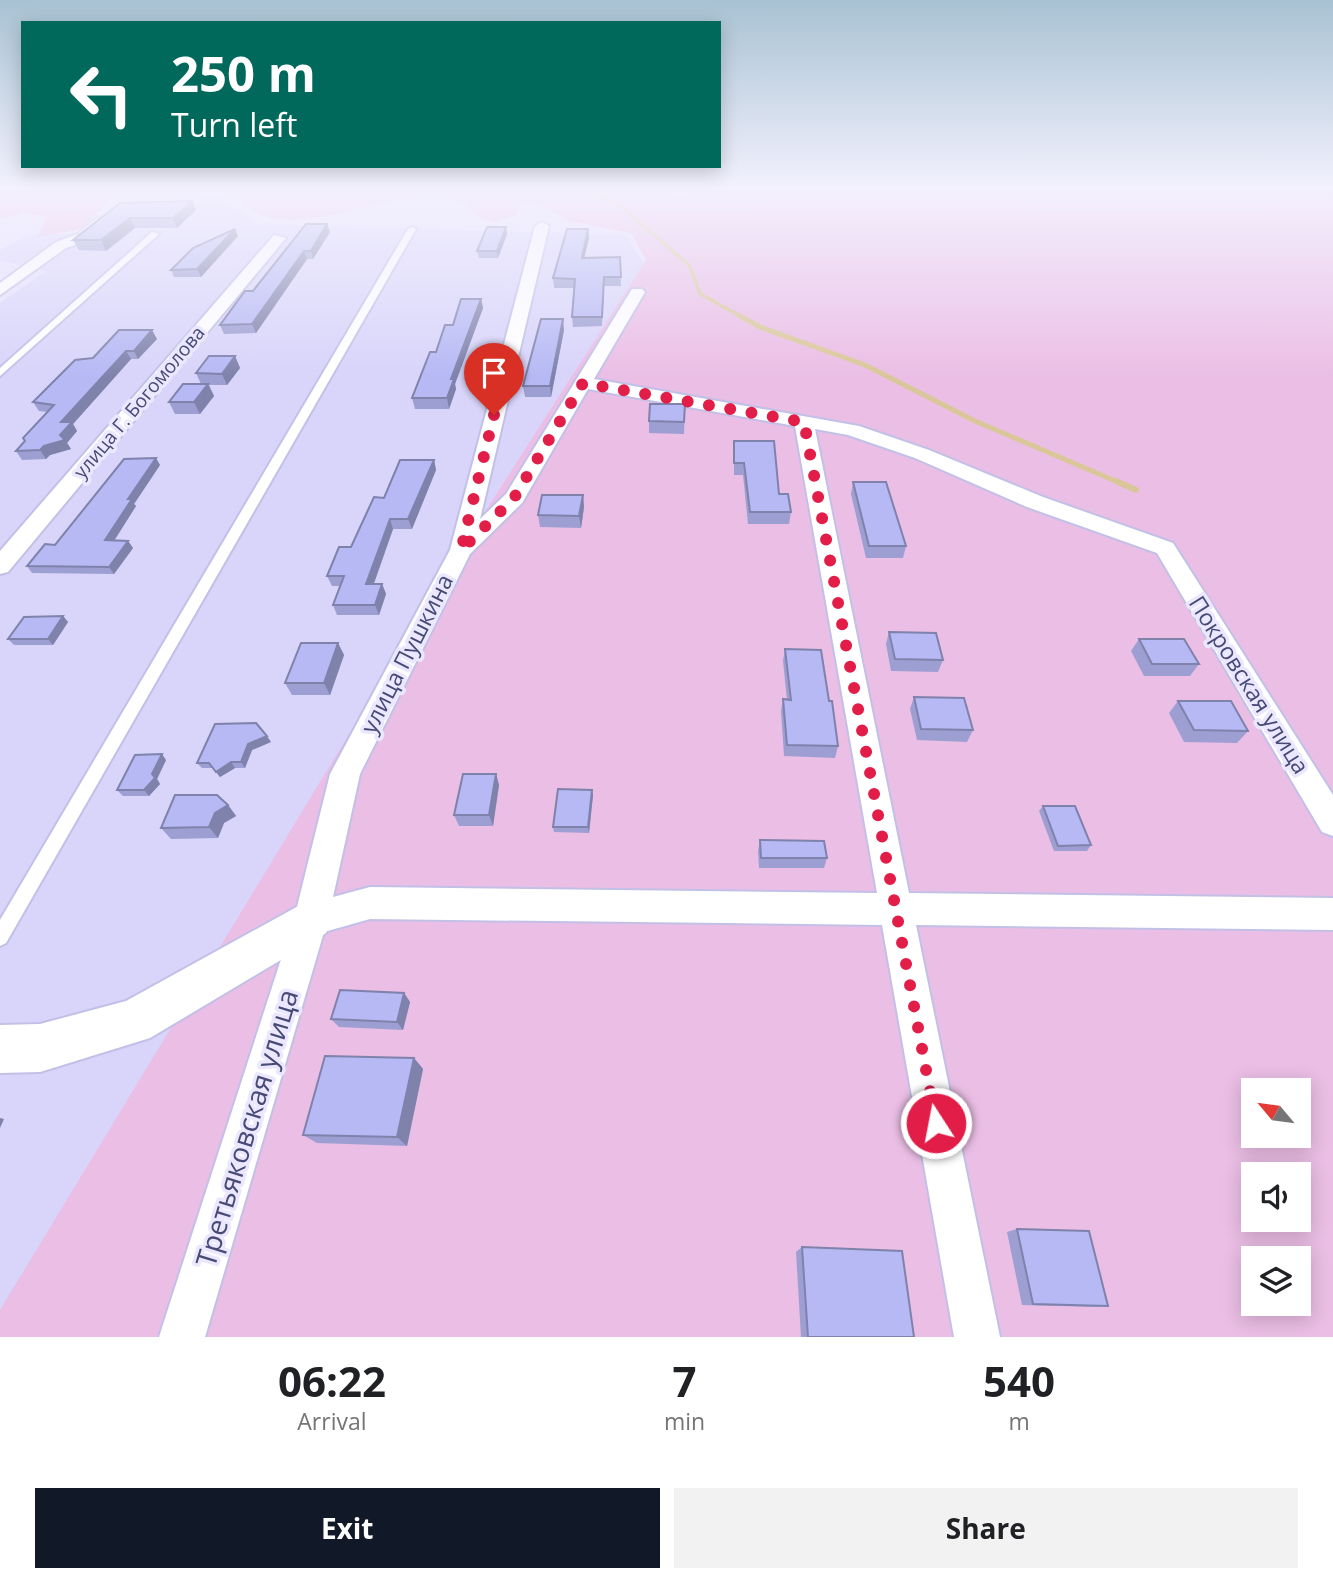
<!DOCTYPE html>
<meta charset="utf-8">
<style>
body{margin:0;font-family:"Open Sans",sans-serif;background:#f2f2f2;color:#202124;height:100vh;display:flex;flex-direction:column;font-size:26px;white-space:nowrap}
*{box-sizing:border-box;margin:0}
p{font-size:23px;color:#757577}
.icon{flex:none;width:38px;height:38px;fill:none;stroke:currentColor;stroke-width:2;stroke-linecap:round;stroke-linejoin:round}
.map{position:relative;height:1337px;overflow:hidden}
.panel{display:flex;flex-direction:column;background:#fff;flex:1}
.panel>*{flex:none}
.guide{position:absolute;left:21px;top:21px;width:700px;height:147px;border-radius:0px;box-shadow:0 4px 18px #0003;background:#00695c;color:#fff;overflow:hidden}
.needle{width:46px;rotate:299deg}
.tools{position:absolute;left:1241px;top:1078px;display:grid;gap:14px}
.tools a{display:grid;place-items:center;width:70px;height:70px;border-radius:0px;background:#fff;box-shadow:0 4px 18px #0003;font-size:35px}
.pin{position:absolute;display:grid;place-items:center;width:60px;height:60px;color:#fff;margin:-72px -30px;border-radius:50% 50% 50% 0;rotate:-45deg;box-shadow:0 0 7px #0007}
.pin .icon{rotate:45deg}
.me{position:absolute;width:77px;margin:-38px;rotate:349deg;stroke-linejoin:round;filter:drop-shadow(0 0 5px #0008)}
.turn{display:flex;align-items:center;gap:24px;height:147px;padding:0 35px;font-size:32px}
.turn .icon{width:91px;height:91px;stroke-width:2.5}
.turn b{display:block;font-size:49px;line-height:60px}
.eta{display:flex;justify-content:space-evenly;align-items:center;height:119px;text-align:center}
.eta b{font-size:42px;font-weight:700;line-height:49px}
.button{display:flex;gap:14px;margin-top:auto;padding:14px 35px}
.button a{flex:1;height:80px;border-radius:0px;background:#111827;color:#fff;font-size:28px;font-weight:700;line-height:80px;text-align:center}
.button a+a{background:#f2f2f2;color:#202124}
.map>svg:first-child{display:block}
.residential{fill:#d8d4fa}
.green{fill:#ebbee5;fill-rule:evenodd}
.lines{fill:none;stroke-linecap:round;stroke-linejoin:round}
.stream-far2{stroke:#dac799;stroke-width:3.5}
.stream-far1{stroke:#dac799;stroke-width:5}
.stream{stroke:#dac799;stroke-width:6}
.service-casing{stroke:#c2c0e7;stroke-width:4}
.minor-casing{stroke:#c2c0e7;stroke-width:4}
.tertiary-casing{stroke:#c2c0e7;stroke-width:4}
.service{fill:#fff;fill-rule:evenodd}
.minor{fill:#fff;fill-rule:evenodd}
.tertiary{fill:#fff;fill-rule:evenodd}
.wall{fill:#9d9fd2}
.shaded-wall{fill:#7f82ab}
.building{fill:#b6b9f4;stroke:#7f82ab;stroke-width:2}
.route{stroke:#e11d48;stroke-width:12;stroke-dasharray:0 21.6}
.labels{text-anchor:middle;stroke-width:7;stroke-linejoin:round;paint-order:stroke}
.far-street-label{font-size:19px;fill:#464a75;stroke:#ebe7ff}
.street-label{font-size:23px;fill:#464a75;stroke:#ebe7ff}
.near-street-label{font-size:28px;fill:#464a75;stroke:#ebe7ff}
</style>
<div class="map">
<svg width="1333" height="1337" viewBox="0 0 1333 1337">
<rect width="100%" height="100%" fill="#e5e0fd"/>
<polygon class="residential" points="222,197 257,224 626,235 647,268 0,1324 0,303 46,271 0,260 0,250 27,236 81,233 127,204"/>
<path class="green" d="M 0,190 L 666,190 L 682,199 L 687,190 L 1333,190 L 1333,1337 L 0,1337 L 0,1310 L 460,551 L 646,260 L 631,233 L 569,221 L 542,206 L 522,204 L 516,215 L 496,222 L 479,218 C 440,159 308,247 252,210 C 247,206 242,198 238,193 L 194,190 L 110,198 L 82,229 L 37,237 L 47,217 L 25,213 L 0,219 ZM 1253,1090 L 1298,1090 L 1298,1136 L 1253,1136 ZM 1253,1174 L 1298,1174 L 1298,1220 L 1253,1220 ZM 1253,1258 L 1298,1258 L 1298,1304 L 1253,1304 Z"/>
<g class="lines">
<g class="stream-far2">
<polyline points="591,190 623,208 690,266 700,294 744,318"/>
<polyline points="0,191 25,190"/>
</g>
<polyline class="stream-far1" points="740,316 760,327 865,365 975,421 1120,483"/>
<polyline class="stream" points="1116,481 1136,490"/>
<defs>
<g id="service">
<polygon points="412,227 416,229 6,943 0,946 0,920 408,229"/>
<polygon points="152,232 159,234 0,376 0,368"/>
</g>
<g id="minor">
<polygon points="97,218 109,221 88,240 66,248 0,295 0,283 56,242 78,234"/>
<path d="M 542,222 L 549,226 L 480,519 L 506,494 L 632,289 L 642,289 L 645,292 L 594,379 L 859,426 L 929,450 L 1043,497 L 1173,543 L 1333,795 L 1333,836 L 1322,832 L 1157,553 L 1027,507 L 915,458 L 848,435 L 815,429 L 909,893 L 1333,898 L 1333,930 L 916,925 L 1000,1337 L 954,1337 L 882,925 L 370,919 L 324,932 L 205,1337 L 159,1337 L 294,919 L 330,774 L 450,550 L 535,226 ZM 588,389 L 795,426 L 877,893 L 370,887 L 333,897 L 360,774 L 470,554 L 522,503 Z"/>
<polygon points="274,235 286,238 8,572 0,574 0,551"/>
</g>
<polygon id="tertiary" points="311,899 326,905 332,919 326,933 150,1038 40,1072 0,1073 0,1025 40,1024 126,1001"/>
</defs>
<use href="#service" class="service-casing"/>
<use href="#minor" class="minor-casing"/>
<use href="#tertiary" class="tertiary-casing"/>
<use href="#service" class="service"/>
<use href="#minor" class="minor"/>
<use href="#tertiary" class="tertiary"/>
</g>
<g class="wall">
<polygon points="192,201 196,210 177,228 135,228 106,251 79,250 73,240 120,203"/>
<polygon points="327,224 330,232 313,259 307,259 256,333 224,334 220,325 253,291"/>
<polygon points="506,227 507,234 498,258 479,258 477,251"/>
<polygon points="235,229 238,236 201,277 174,277 171,270"/>
<polygon points="588,229 589,238 584,258 620,257 621,286 604,286 602,326 573,327 572,317 574,288 554,288 553,278"/>
<polygon points="481,299 483,308 455,384 456,389 449,409 415,409 412,398 436,352 453,325"/>
<polygon points="564,330 551,397 525,397 523,386"/>
<polygon points="157,339 138,359 131,359 73,424 77,431 67,443 71,449 50,455 46,459 22,460 16,451 25,441 23,438 47,412 39,411 33,402 93,358"/>
<polygon points="235,356 240,368 227,385 209,385 214,396 200,414 175,414 169,402 201,384 196,373"/>
<polygon points="685,404 684,434 649,433 649,421"/>
<polygon points="734,441 779,494 791,512 789,524 748,524 743,475 734,475"/>
<polygon points="434,460 436,470 412,529 393,529 373,584 382,584 386,594 379,615 337,615 333,605 340,586 332,586 327,576 351,547 384,498"/>
<polygon points="160,465 134,504 136,506 114,541 128,541 133,548 114,574 32,573 27,566"/>
<polygon points="853,482 906,546 903,558 866,558 851,494"/>
<polygon points="583,495 584,507 581,528 540,527 538,515"/>
<polygon points="63,616 68,622 53,645 14,645 8,639"/>
<polygon points="889,632 943,660 938,672 891,671 886,644"/>
<polygon points="1139,639 1199,664 1190,676 1144,676 1131,651"/>
<polygon points="338,643 344,655 330,695 292,695 285,683"/>
<polygon points="785,649 829,701 838,746 835,758 784,756 781,711 783,699 787,700 783,661"/>
<polygon points="914,697 973,730 967,742 917,740 910,709"/>
<polygon points="1178,701 1248,731 1237,743 1184,742 1169,713"/>
<polygon points="271,742 252,750 245,768 235,768 220,777 213,768 202,768 197,763"/>
<polygon points="166,760 157,779 160,784 149,796 123,796 117,790"/>
<polygon points="496,774 499,785 493,826 459,826 454,815"/>
<polygon points="593,795 589,833 554,832 553,827"/>
<polygon points="228,805 236,816 224,823 218,838 171,839 161,828"/>
<polygon points="1043,806 1091,845 1087,851 1054,851 1039,811"/>
<polygon points="760,840 827,858 824,868 759,868 758,851"/>
<polygon points="404,993 410,1002 403,1030 339,1027 331,1019"/>
<polygon points="414,1058 423,1069 407,1146 317,1143 303,1135"/>
<polygon points="1017,1229 1108,1306 1096,1307 1022,1305 1007,1232"/>
<polygon points="802,1247 914,1337 801,1337 796,1252"/>
</g>
<g class="shaded-wall">
<polygon points="192,201 196,210 177,228 173,218"/>
<polygon points="130,218 135,228 106,251 101,240"/>
<polygon points="327,224 330,232 313,259 311,251"/>
<polygon points="506,227 507,234 498,258 497,251"/>
<polygon points="235,229 238,236 201,277 197,269"/>
<polygon points="588,229 589,238 582,267 582,258"/>
<polygon points="304,251 307,259 256,333 252,324"/>
<polygon points="481,299 483,308 455,384 456,389 449,409 447,398 451,379"/>
<polygon points="563,319 564,330 551,397 550,386"/>
<polygon points="152,330 157,339 138,359 134,351"/>
<polygon points="126,351 131,359 73,424 77,431 67,443 71,449 50,455 46,459 40,450 44,446 60,435 61,422"/>
<polygon points="235,356 240,368 227,385 222,374"/>
<polygon points="208,384 214,396 200,414 194,402"/>
<polygon points="156,458 160,465 134,504 136,506 110,547 105,540 128,499"/>
<polygon points="434,460 436,470 412,529 408,519"/>
<polygon points="583,495 584,507 581,528 579,516"/>
<polygon points="390,519 393,529 370,595 366,584"/>
<polygon points="128,541 133,548 114,574 109,567"/>
<polygon points="382,584 386,594 379,615 375,605"/>
<polygon points="63,616 68,622 53,645 48,639"/>
<polygon points="338,643 344,655 330,695 324,683"/>
<polygon points="267,736 271,742 252,750 245,768 241,762 248,744"/>
<polygon points="162,754 166,760 157,779 160,784 149,796 144,790"/>
<polygon points="231,762 235,768 220,777 216,772"/>
<polygon points="496,774 499,785 493,826 489,815"/>
<polygon points="592,790 593,795 589,833 588,827"/>
<polygon points="228,805 236,816 224,823 218,838 209,827 215,813"/>
<polygon points="404,993 410,1002 403,1030 397,1022"/>
<polygon points="414,1058 423,1069 407,1146 397,1137"/>
<polygon points="0,1118 4,1119 0,1128"/>
</g>
<g class="building">
<polygon points="192,201 173,218 130,218 101,240 73,240 120,203"/>
<polygon points="306,224 327,224 311,251 304,251 252,324 220,325 245,291 253,291"/>
<polygon points="487,227 506,227 497,251 477,251"/>
<polygon points="235,229 197,269 171,270 193,248"/>
<polygon points="567,229 588,229 582,258 620,257 621,277 604,277 602,317 572,317 575,279 553,278"/>
<polygon points="461,299 481,299 451,379 454,379 447,398 412,398 430,352 436,352 445,325 453,325"/>
<polygon points="541,319 563,319 550,386 523,386"/>
<polygon points="119,330 152,330 134,351 126,351 61,422 72,422 60,435 65,440 44,446 40,450 16,451 25,441 23,438 54,405 33,402 75,360 93,358"/>
<polygon points="209,356 235,356 222,374 196,373"/>
<polygon points="183,384 208,384 194,402 169,402"/>
<polygon points="650,404 685,404 684,422 649,421"/>
<polygon points="734,441 774,441 779,494 788,494 791,512 750,512 744,463 734,463"/>
<polygon points="156,458 128,499 132,499 105,540 128,541 109,567 27,566 45,544 55,545 124,459"/>
<polygon points="400,460 434,460 408,519 390,519 366,584 382,584 375,605 333,605 344,576 327,576 339,547 351,547 374,497 384,498"/>
<polygon points="853,482 886,482 906,546 869,546"/>
<polygon points="542,495 583,495 579,516 538,515"/>
<polygon points="63,616 48,639 8,639 24,617"/>
<polygon points="889,632 936,633 943,660 895,659"/>
<polygon points="1139,639 1184,639 1199,664 1152,664"/>
<polygon points="301,643 338,643 324,683 285,683"/>
<polygon points="785,649 821,650 829,701 832,701 838,746 787,745 783,699 791,700"/>
<polygon points="914,697 964,698 973,730 921,729"/>
<polygon points="1178,701 1231,701 1248,731 1194,730"/>
<polygon points="256,723 267,736 248,744 241,762 231,762 216,772 209,763 197,763 215,724"/>
<polygon points="162,754 152,774 155,778 144,790 117,790 135,755"/>
<polygon points="463,774 496,774 489,815 454,815"/>
<polygon points="558,789 592,790 588,827 553,827"/>
<polygon points="175,795 217,795 228,805 215,813 209,827 161,828"/>
<polygon points="1043,806 1075,806 1091,845 1058,846"/>
<polygon points="760,840 824,841 827,858 761,858"/>
<polygon points="340,990 404,993 397,1022 331,1019"/>
<polygon points="325,1056 414,1058 397,1137 303,1135"/>
<polygon points="1017,1229 1089,1231 1108,1306 1033,1304"/>
<polygon points="802,1247 902,1251 914,1337 808,1337"/>
</g>
<linearGradient id="sky" x2="0" y2="1"><stop stop-color="#a8c2d3"/><stop offset="0.5" stop-color="#f3f1fe"/><stop offset="1" stop-color="#f3f1fe" stop-opacity="0"/></linearGradient>
<rect width="1333" height="377" fill="url(#sky)"/>
<g class="lines">
<polyline class="route" points="494,415 461,550 514,498 583,383 804,422 936,1123"/>
</g>
<g class="labels">
<g class="far-street-label">
<text transform="translate(139 402) rotate(-50)" y="7">улица Г. Богомолова</text>
</g>
<g class="street-label">
<text transform="translate(407 654) rotate(-63)" y="8">улица Пушкина</text>
<text transform="translate(1249 685) rotate(58)" y="8">Покровская улица</text>
</g>
<g class="near-street-label">
<text transform="translate(247 1128) rotate(-73)" y="10">Третьяковская улица</text>
</g>
</g>
</svg>
<div class="tools">
<a><svg class="needle" viewBox="-14 -14 28 28"><path d="M0-13l5 13h-10z" fill="#e53935"/><path d="M0 13l5-13h-10z" fill="#757577"/></svg></a>
<a><svg class="icon" aria-label="sound" viewBox="0 0 24 24"><path d="M4 9h4l5-4v14l-5-4H4zM17 9q2 3 0 6"/></svg></a>
<a><svg class="icon" aria-label="layers" viewBox="0 0 24 24"><path d="M12 4l9 5-9 5-9-5zM3 14l9 5 9-5"/></svg></a>
</div>
<div class="pin" style="left:494px;top:415px;background:#d93025"><svg class="icon" aria-label="arrive" viewBox="0 0 24 24"><path d="M6 21V4h12l-3 4 3 4H6"/></svg></div>
<svg class="me" style="left:936px;top:1123px" viewBox="-20 -20 40 40"><circle r="17" fill="#e11d48" stroke="#fff" stroke-width="3"/><path d="M0-11L8 9 0 5-8 9z" fill="#fff"/></svg>
<div class="guide">
<div class="turn"><svg class="icon" aria-label="left" viewBox="0 0 24 24"><path d="M17 20v-9H6M10 6l-5 5 5 5"/></svg><div><b>250 m</b>Turn left</div></div>
</div>
</div>
<section class="panel">
<div class="eta">
<div><b>06:22</b><p>Arrival</p></div>
<div><b>7</b><p>min</p></div>
<div><b>540</b><p>m</p></div>
</div>
<div class="button"><a>Exit</a><a>Share</a></div>
</section>
